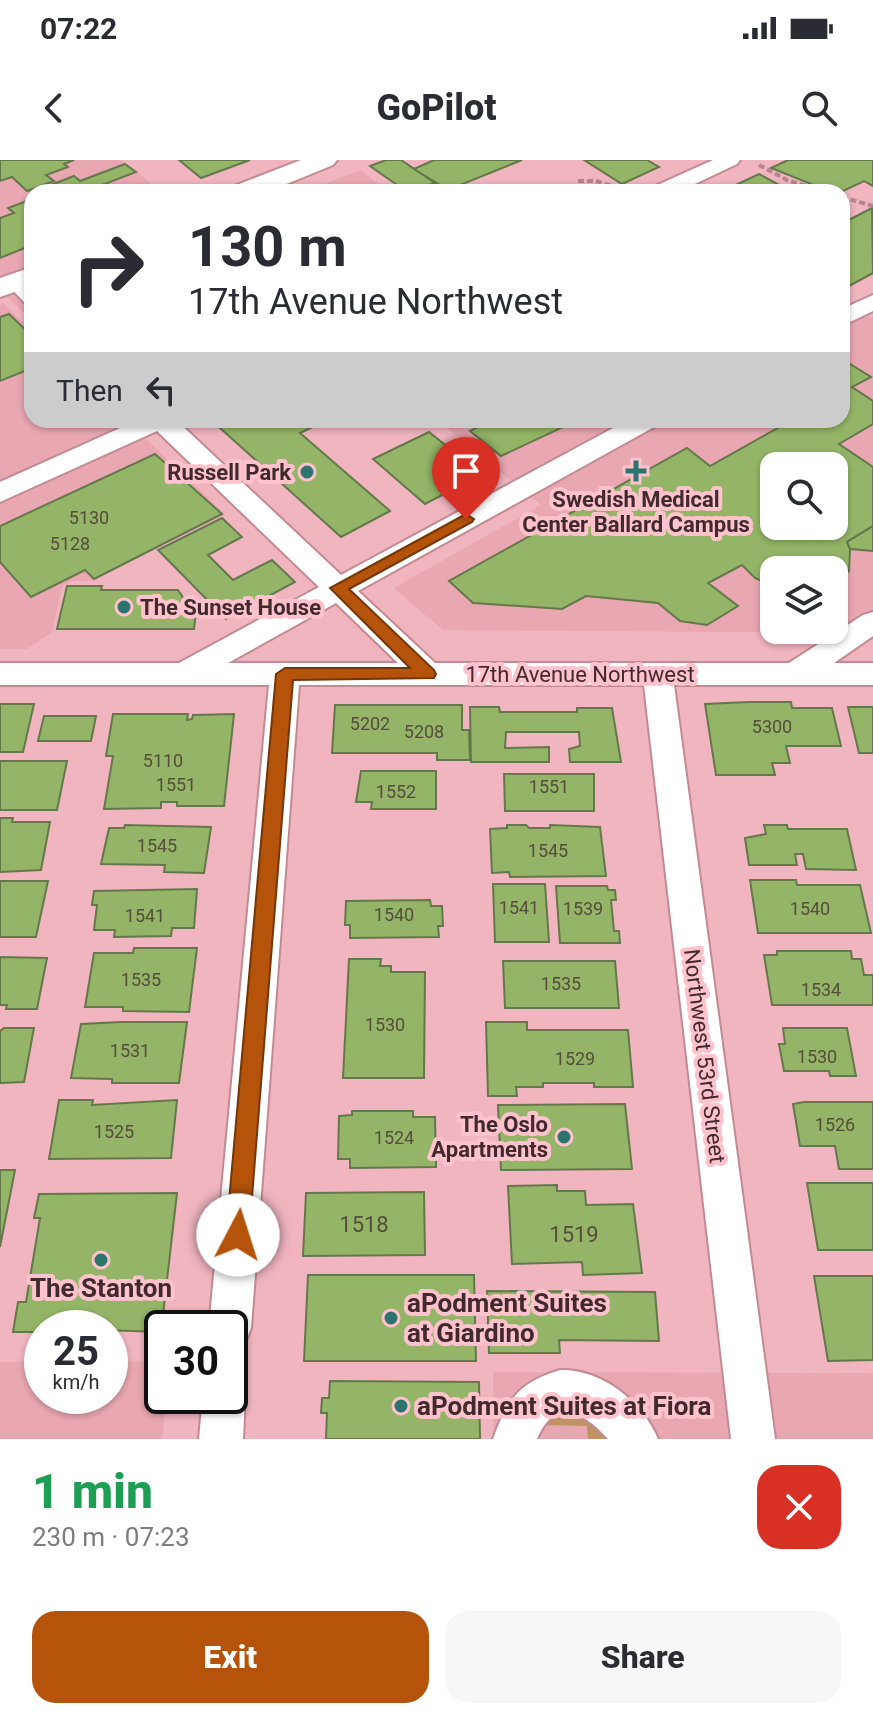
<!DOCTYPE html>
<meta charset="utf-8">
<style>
body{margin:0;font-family:Roboto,sans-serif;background:#f7f7f7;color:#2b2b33;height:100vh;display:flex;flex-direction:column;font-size:30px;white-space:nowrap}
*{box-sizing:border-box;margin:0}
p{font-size:26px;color:#7c7c81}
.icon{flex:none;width:44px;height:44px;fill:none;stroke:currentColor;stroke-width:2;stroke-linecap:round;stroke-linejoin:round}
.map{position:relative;height:1279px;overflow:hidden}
.panel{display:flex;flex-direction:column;background:#fff;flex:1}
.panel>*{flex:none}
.top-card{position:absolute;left:24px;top:24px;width:826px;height:244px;border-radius:24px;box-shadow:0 2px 6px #0004;background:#fff;color:#2b2b33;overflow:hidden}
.fabs{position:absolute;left:760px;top:292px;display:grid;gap:16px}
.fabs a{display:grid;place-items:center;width:88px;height:88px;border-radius:16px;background:#fff;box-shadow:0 2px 6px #0004;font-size:40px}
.speed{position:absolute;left:24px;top:1150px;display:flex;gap:16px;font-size:40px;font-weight:700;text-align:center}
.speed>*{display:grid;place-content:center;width:104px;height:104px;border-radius:50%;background:#fff;box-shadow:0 2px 6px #0004;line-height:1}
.speed small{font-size:20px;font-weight:400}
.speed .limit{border:4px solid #111;border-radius:12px;background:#fff;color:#111}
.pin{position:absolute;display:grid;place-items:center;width:68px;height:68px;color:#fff;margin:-82px -34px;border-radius:50% 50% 50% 0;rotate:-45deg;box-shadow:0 0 8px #0007}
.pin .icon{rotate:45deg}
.me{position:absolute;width:88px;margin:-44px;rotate:5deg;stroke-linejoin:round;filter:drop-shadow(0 0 6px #0008)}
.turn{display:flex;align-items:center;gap:28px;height:168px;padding:0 32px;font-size:36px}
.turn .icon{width:104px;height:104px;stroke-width:2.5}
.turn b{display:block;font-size:56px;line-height:68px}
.then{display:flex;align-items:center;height:76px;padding:0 32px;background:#0003;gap:16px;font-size:30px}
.round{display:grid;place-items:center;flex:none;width:84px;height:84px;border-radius:24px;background:#f7f7f7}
.overview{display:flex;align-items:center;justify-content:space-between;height:136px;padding:0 32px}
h1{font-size:48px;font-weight:800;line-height:60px;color:#1e9e55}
.action{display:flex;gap:16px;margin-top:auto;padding:16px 32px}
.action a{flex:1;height:92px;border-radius:24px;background:#b45309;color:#fff;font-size:32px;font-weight:800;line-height:92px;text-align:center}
.action a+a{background:#f7f7f7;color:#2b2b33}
.status{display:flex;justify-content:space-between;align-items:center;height:56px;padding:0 40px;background:#fff;direction:ltr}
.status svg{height:22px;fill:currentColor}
header{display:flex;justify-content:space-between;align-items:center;height:104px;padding:0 32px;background:#fff;font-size:36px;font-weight:800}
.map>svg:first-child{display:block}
.built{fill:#e9a7b2;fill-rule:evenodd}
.green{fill:#bf9364}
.building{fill:#94b567;stroke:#64784b;stroke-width:2;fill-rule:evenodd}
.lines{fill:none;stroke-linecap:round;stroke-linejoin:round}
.minor-casing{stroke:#c38a94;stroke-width:4}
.major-casing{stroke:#c38a94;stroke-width:4}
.path{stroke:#b5868e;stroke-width:4;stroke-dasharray:6 3;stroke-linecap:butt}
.minor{fill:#fff;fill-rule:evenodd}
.major{fill:#fff;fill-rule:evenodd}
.route{fill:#b45309;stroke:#753606;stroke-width:2}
.poi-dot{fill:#2c756f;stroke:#fec2cc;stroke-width:3}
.labels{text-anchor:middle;stroke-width:8;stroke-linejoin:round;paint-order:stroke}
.number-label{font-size:18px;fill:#564d3c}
.poi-label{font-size:22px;font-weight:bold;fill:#412a2e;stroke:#fec2cc;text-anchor:end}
.street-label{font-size:22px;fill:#412a2e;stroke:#fec2cc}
.near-number-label{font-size:22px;fill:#564d3c}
.near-poi-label{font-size:26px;font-weight:bold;fill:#412a2e;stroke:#fec2cc;text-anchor:start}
</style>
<div class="status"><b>07:22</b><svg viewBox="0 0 49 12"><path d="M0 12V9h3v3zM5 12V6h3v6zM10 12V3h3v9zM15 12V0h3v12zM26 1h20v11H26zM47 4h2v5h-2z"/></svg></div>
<header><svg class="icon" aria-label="back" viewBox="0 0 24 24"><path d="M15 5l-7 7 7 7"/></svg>GoPilot<svg class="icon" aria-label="search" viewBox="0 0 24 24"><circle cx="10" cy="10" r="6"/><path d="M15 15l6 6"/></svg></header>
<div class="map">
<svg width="873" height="1279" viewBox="0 0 873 1279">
<rect width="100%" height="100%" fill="#f0b5bf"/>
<g class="built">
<polygon points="0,0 121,0 162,32 32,32 32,161 0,130"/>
<polygon points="360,10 390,32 304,32"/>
<path d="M 842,142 L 870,158 L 873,157 L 873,473 L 443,470 L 394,428 L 541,345 L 437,260 L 842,260 ZM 774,306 L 834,306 L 834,366 L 774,366 ZM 774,410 L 834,410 L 834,470 L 774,470 Z"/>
<polygon points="3,143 32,171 32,260 126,260 225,354 93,421 70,421 62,427 52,472 27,489 0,489 0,145"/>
<polygon points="162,1201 162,1236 167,1236 162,1279 0,1279 0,1202 42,1202 42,1236 110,1236 110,1202"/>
<polygon points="493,1212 873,1213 873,1279 493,1279"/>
</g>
<polygon class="green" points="588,1246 615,1279 588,1279 587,1266 542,1265 547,1254"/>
<g class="building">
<polygon points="0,0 74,0 64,4 68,7 46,15 54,21 27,31 12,17 0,21"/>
<polygon points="179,0 250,0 201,18"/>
<polygon points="386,0 401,0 435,23 407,32 370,6"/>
<polygon points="434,0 522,0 448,30 414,9"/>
<polygon points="584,0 647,0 659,7 622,24"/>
<polygon points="788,0 873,0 873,26 864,21 841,32 831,32 771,8"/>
<polygon points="125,4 136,12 84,32 35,31 74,16 80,21"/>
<polygon points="759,14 792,32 720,32 727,29"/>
<polygon points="32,39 32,85 0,98 0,58 14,53 8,48"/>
<polygon points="872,48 873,113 849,126 842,122 842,60 845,62"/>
<polygon points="9,154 32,176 32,208 0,221 0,157"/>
<path d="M 842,199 L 871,217 L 852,227 L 873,241 L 873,264 L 839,284 L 873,307 L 873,366 L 847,382 L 850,389 L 849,411 L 837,423 L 834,424 L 834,410 L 774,410 L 774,427 L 755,418 L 742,405 L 708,423 L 738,446 L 707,465 L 680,461 L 658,443 L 586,436 L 562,449 L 473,443 L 449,421 L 687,288 L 710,306 L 792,260 L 842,260 ZM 774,306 L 834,306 L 834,366 L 774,366 Z"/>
<polygon points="236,260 327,260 300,273 390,351 341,377 220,268"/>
<polygon points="492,260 575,260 576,261 501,296 470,271"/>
<polygon points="429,272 482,314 425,344 373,299"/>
<polygon points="155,294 222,354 94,419 85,410 31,437 0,402 0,366"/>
<polygon points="222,358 242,377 208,395 233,420 272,400 295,422 226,459 158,390"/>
<polygon points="873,366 873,391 850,389 847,382"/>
<polygon points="67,426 102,426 101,430 178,430 186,442 184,452 196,452 194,469 57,469"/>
<polygon points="749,542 791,542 792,548 832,548 841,586 786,586 790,603 772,603 775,615 716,615 705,544"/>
<polygon points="0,544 34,544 23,592 0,592"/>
<polygon points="335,545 462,545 462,570 469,570 470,600 437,600 437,593 332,593"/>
<polygon points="470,547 499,547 500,552 577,552 577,548 612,548 621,602 570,602 569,589 580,586 579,572 506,572 505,588 549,587 549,602 471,602"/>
<polygon points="848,547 873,547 873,593 859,593"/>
<polygon points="113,554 188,554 187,560 192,559 193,555 234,554 224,646 177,646 177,642 161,642 161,648 104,649 113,596 106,596"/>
<polygon points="44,556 96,556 91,581 38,581"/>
<polygon points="0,601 67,601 57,650 0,650"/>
<polygon points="361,611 436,611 436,649 371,649 372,642 356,642"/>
<polygon points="504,614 594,614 594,651 505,651"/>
<polygon points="0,658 13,658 12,662 50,662 41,710 0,712"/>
<polygon points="125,665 211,667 204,713 164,712 165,705 101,704 109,668 124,668"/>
<polygon points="507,665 526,665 529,668 550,668 550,665 600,667 606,716 510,717 509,712 492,713 490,669 507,668"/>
<polygon points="764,665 787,665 788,669 847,669 856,710 806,709 803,694 795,694 797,705 749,705 745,678 766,674"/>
<polygon points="750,720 796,720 797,725 860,725 871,773 758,773"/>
<polygon points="0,721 48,721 36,777 0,777"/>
<polygon points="493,724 545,724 549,782 495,782"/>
<polygon points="556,726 607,726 608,730 615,730 616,740 611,740 614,771 619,771 620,783 560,783"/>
<polygon points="197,729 194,768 172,768 171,776 114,777 115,770 94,770 97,745 92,745 94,731"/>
<polygon points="430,740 431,746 442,746 443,766 438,766 439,777 350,778 350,765 345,765 346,741"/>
<polygon points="134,788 197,788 189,852 123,851 123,847 85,847 94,793 133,793"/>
<polygon points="777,791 851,791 852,799 861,799 864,815 873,815 873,845 772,845 764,795 777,795"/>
<polygon points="0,797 47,798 37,849 6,849 7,845 0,845"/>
<polygon points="349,799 381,799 380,806 391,806 391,812 425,812 424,918 343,918"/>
<polygon points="503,801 615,801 619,848 505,848"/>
<polygon points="121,862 187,862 179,923 112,923 112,919 71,918 81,864"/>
<polygon points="486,862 527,862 527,870 628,870 633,927 594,927 594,923 543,923 543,927 516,927 517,936 488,936"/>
<polygon points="4,868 34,868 24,922 0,923 0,871"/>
<polygon points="783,868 847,868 856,916 830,916 829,911 784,911 779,884 785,884"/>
<polygon points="59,940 93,940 92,945 177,940 171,998 49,999"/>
<polygon points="804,942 873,942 873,1009 839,1009 835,986 800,986 793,944"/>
<polygon points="625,944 632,1009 501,1010 498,945"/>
<polygon points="352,951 413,951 413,957 435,957 436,1007 350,1008 350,999 338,999 339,956 352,955"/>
<polygon points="0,1010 15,1010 0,1087"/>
<polygon points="807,1023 873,1023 873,1090 818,1090"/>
<polygon points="557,1025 557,1031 585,1031 586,1045 633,1044 642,1113 583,1115 582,1102 512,1104 508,1026"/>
<polygon points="424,1032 425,1095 303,1096 306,1033"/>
<polygon points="177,1033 161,1172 42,1168 42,1172 13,1172 18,1142 26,1142 40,1058 34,1058 39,1034"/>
<polygon points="308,1115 474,1115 476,1201 304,1201"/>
<polygon points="814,1116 873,1116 873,1200 828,1201"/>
<polygon points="487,1131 655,1132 659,1181 559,1180 560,1193 489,1193"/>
<polygon points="330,1221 479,1222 480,1279 326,1279 327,1253 321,1253 322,1238 329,1238"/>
</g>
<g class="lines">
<defs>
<g id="minor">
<polygon points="713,0 740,0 737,4 678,32 650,32 653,27"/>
<polygon points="16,115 32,124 32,144 24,142 5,122 8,117"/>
<polygon points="873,135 873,151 842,166 842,149"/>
<path d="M 138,260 L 176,260 L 341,415 L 628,260 L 660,260 L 656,266 L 358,431 L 435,503 L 789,503 L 863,455 L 873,452 L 873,476 L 834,503 L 873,503 L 873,525 L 674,525 L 775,1279 L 731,1279 L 644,525 L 299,525 L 251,1168 L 245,1183 L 230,1189 L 230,1168 L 209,1168 L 269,525 L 0,525 L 0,503 L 179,503 L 319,427 L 157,271 L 0,342 L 0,322 ZM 336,443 L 398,503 L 228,503 Z"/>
<path d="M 560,1210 C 602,1209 642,1241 658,1279 L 608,1279 C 584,1252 555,1236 537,1279 L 493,1279 C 508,1239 518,1223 560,1210 Z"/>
<polygon points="230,1217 239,1221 245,1236 243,1279 199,1279 203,1236 230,1236"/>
</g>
<g id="major">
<polygon points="301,0 337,0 333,5 267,32 230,32 234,26"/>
<polygon points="32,107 32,126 0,137 0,118"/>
</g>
</defs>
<use href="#minor" class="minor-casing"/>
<use href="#major" class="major-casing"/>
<g class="path">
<polyline points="759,5 787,20 826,32"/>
<polyline points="578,21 596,21 622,29"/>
<polyline points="842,37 873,46"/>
</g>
<use href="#minor" class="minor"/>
<use href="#major" class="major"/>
</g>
<polygon class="route" points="466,354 474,359 472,362 349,429 434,510 436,514 434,518 293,520 249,1075 246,1083 238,1086 230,1083 226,1075 276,514 285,508 410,508 330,428"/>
<g class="poi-dot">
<path d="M632 299h8v8h8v8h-8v8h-8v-8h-8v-8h8z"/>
<circle cx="307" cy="312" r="8"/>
<circle cx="124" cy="447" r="8"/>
<circle cx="564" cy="977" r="8"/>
<circle cx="101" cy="1100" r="8"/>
<circle cx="391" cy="1158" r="8"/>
<circle cx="401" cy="1246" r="8"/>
</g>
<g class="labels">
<g class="number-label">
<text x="89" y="364">5130</text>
<text x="70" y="390">5128</text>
<text x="370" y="570">5202</text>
<text x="772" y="573">5300</text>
<text x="424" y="578">5208</text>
<text x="163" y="607">5110</text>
<text x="176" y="631">1551</text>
<text x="549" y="633">1551</text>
<text x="396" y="638">1552</text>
<text x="157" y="692">1545</text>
<text x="548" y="697">1545</text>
<text x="519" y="754">1541</text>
<text x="583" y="755">1539</text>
<text x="810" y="755">1540</text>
<text x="394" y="761">1540</text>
<text x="145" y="762">1541</text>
<text x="141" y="826">1535</text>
<text x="561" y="830">1535</text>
<text x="821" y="836">1534</text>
<text x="385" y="871">1530</text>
<text x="130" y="897">1531</text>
<text x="817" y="903">1530</text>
<text x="575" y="905">1529</text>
<text x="835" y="971">1526</text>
<text x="114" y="978">1525</text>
<text x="394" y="984">1524</text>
</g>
<g class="poi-label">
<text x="291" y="320">Russell Park</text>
<text x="636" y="347" text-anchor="middle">Swedish Medical<tspan x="636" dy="25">Center Ballard Campus</tspan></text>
<text x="140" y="455" text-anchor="start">The Sunset House</text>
<text x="548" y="972">The Oslo<tspan x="548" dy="25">Apartments</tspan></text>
</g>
<g class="street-label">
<text x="580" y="522">17th Avenue Northwest</text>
<text transform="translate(705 896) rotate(83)" y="8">Northwest 53rd Street</text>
</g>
<g class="near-number-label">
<text x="364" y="1072">1518</text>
<text x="574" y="1082">1519</text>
</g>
<g class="near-poi-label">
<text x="101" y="1137" text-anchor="middle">The Stanton</text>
<text x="407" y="1152">aPodment Suites<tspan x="407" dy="30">at Giardino</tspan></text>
<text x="417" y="1255">aPodment Suites at Fiora</text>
</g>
</g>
</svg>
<div class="fabs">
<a><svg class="icon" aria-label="search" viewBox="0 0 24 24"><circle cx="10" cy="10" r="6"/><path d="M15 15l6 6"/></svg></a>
<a><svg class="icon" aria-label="layers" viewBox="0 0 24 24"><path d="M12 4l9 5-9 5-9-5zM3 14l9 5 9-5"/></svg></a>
</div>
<div class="speed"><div>25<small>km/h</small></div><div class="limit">30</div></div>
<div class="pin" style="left:466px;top:359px;background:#d93025"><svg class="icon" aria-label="arrive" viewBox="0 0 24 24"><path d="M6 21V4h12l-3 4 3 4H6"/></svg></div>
<svg class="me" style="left:238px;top:1075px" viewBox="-20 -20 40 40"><circle r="19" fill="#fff"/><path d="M0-13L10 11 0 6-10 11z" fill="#b45309"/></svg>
<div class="top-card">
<div class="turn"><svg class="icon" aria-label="right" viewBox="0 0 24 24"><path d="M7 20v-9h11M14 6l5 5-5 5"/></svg><div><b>130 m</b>17th Avenue Northwest</div></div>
<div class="then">Then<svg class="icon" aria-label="left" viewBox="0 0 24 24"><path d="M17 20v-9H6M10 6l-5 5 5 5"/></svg></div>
</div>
</div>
<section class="panel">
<div class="overview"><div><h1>1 min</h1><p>230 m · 07:23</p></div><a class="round" style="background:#d93025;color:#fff"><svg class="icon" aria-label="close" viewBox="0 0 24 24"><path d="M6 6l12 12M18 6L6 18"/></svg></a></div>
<div class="action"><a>Exit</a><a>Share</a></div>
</section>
